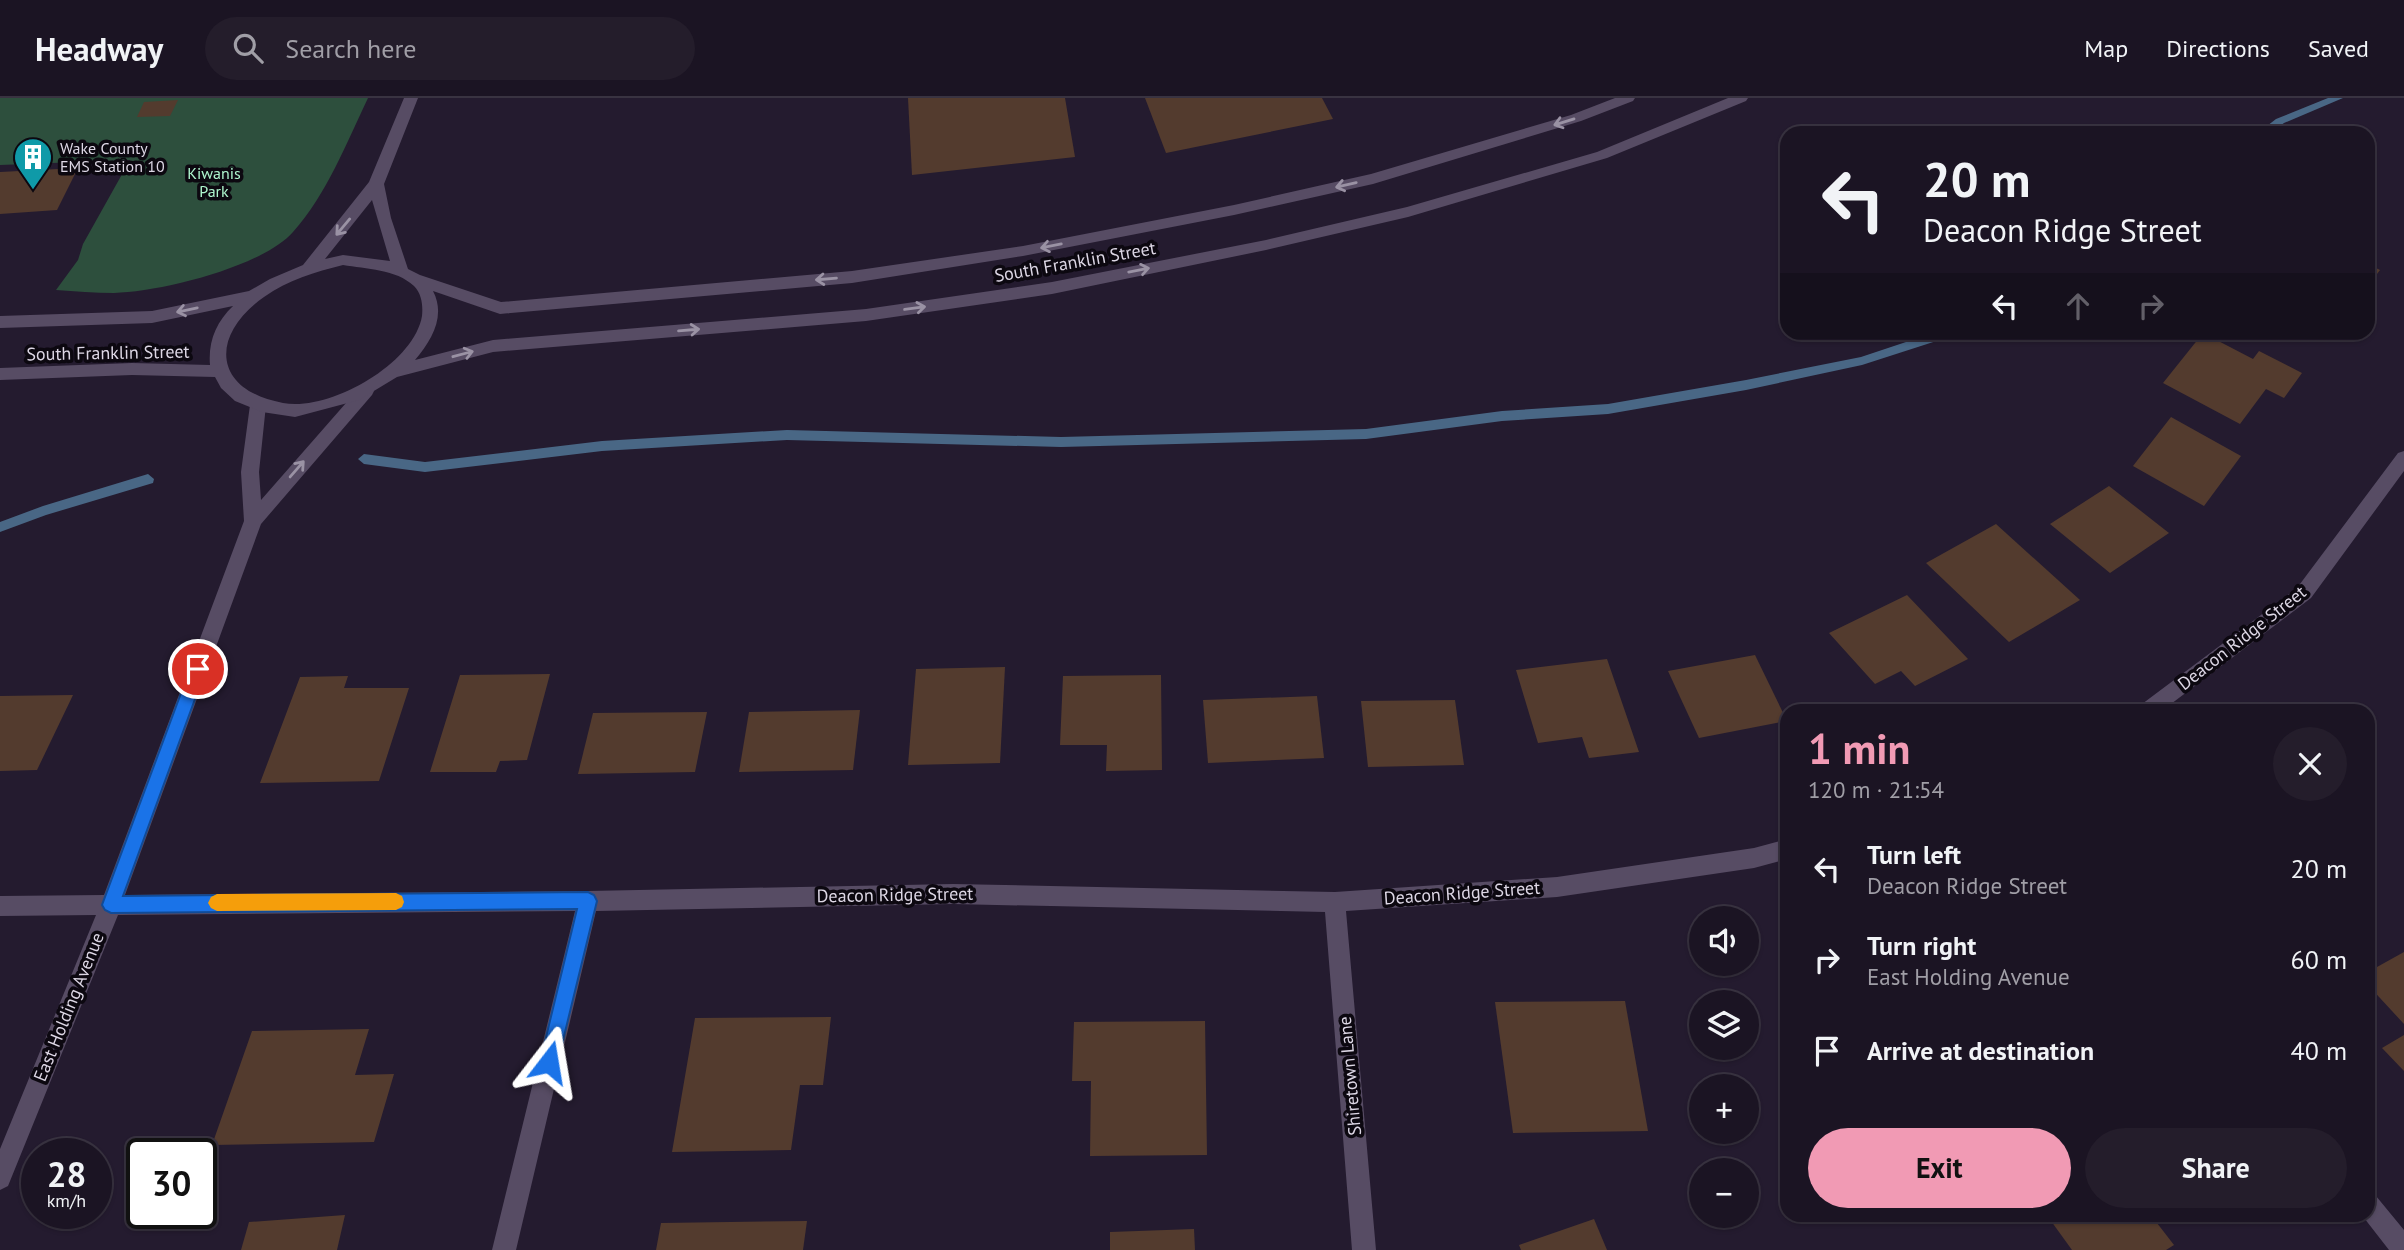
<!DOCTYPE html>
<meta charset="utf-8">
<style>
body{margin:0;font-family:"PT Sans",sans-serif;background:#241d2b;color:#f1f3f6;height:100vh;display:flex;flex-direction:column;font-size:26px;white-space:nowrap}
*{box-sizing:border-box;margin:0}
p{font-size:23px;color:#a09ea6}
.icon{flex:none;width:38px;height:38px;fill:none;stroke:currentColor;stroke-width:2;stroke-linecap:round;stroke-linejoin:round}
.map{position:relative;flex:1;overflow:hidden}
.side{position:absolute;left:1780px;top:606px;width:595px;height:518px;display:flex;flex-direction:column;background:#1b1423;border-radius:21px;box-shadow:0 2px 5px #0004,0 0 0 2px #393341}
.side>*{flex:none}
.top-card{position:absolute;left:1780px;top:28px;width:595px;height:214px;border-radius:21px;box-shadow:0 2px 5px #0004,0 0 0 2px #393341;background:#1b1423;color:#f1f3f6;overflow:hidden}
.tools{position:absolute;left:1689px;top:808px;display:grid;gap:14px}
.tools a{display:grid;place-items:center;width:70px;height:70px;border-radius:50%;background:#1b1423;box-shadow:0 2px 5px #0004,0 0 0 2px #393341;font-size:35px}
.speed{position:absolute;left:21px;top:1040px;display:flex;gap:14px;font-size:35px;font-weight:700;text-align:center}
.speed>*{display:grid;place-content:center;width:91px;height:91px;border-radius:50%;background:#1b1423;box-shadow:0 2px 5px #0004,0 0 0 2px #393341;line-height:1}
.speed small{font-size:18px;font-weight:400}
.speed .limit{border:4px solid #111;border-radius:10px;background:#fff;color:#111}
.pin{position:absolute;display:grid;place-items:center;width:60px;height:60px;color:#fff;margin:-30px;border:4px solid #fff;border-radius:50%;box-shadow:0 2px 7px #0007}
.me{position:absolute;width:77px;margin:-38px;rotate:14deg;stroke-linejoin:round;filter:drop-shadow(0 0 5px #0008)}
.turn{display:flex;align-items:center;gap:24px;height:147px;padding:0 28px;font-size:32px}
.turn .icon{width:91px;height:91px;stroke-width:2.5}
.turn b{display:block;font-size:49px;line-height:60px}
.lanes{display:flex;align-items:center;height:66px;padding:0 28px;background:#0003;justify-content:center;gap:35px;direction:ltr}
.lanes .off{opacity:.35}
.round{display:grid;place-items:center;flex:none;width:74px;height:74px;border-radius:37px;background:#241d2b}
.overview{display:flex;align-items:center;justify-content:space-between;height:119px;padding:0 28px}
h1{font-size:42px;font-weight:600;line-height:52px;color:#f19ab4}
.cta{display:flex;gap:14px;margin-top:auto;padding:14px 28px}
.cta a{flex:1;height:80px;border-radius:42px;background:#f19ab4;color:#111;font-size:28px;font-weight:600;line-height:80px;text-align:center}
.cta a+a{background:#241d2b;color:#f1f3f6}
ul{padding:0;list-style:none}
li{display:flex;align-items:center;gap:21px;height:91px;padding:0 28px}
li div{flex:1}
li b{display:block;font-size:26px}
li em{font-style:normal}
header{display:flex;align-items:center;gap:42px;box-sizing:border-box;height:98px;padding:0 35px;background:#1b1423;border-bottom:2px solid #393341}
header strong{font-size:33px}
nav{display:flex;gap:38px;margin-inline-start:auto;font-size:24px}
.search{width:490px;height:63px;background:#241d2b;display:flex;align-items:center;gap:18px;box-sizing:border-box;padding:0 24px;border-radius:38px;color:#a09ea6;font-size:26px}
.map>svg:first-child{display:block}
.green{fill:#2d4f3d}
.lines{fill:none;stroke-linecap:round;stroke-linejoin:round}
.stream{fill:#496785;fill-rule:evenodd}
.building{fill:#533b2e}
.minor{fill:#574c64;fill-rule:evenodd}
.tertiary{fill:#574c64;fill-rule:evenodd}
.oneway{stroke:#9a92a4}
.route{fill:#1a73e8;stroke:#114b97;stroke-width:2}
.slow{fill:#f59e0b}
.labels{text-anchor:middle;stroke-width:7;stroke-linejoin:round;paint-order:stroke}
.far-poi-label{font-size:16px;fill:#ddd7e5;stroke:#0c0810;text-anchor:start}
.far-park-label{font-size:16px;fill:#aff7cf;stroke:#0c0810}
.street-label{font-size:18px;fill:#ddd7e5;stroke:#0c0810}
</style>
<header>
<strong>Headway</strong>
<div class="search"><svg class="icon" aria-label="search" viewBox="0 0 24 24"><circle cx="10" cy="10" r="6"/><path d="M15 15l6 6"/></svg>Search here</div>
<nav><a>Map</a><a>Directions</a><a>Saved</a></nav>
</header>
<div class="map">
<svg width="2404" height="1152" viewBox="0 0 2404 1152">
<rect width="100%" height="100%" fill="#241b2f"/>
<path class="green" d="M 0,0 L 368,0 C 346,46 327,96 293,134 C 262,169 160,194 114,195 C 95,195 75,193 56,192 L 78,162 L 83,146 L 130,62 L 0,67 Z"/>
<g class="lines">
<g class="stream">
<polygon points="2328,0 2343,0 2284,25 2270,35 2258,35 2276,21"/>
<polygon points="1936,234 1957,234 1955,237 1862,267 1746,292 1608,316 1502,323 1366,341 1061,349 787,342 602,353 425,374 364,366 358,361 364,356 425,364 602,343 787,332 1061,339 1366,331 1502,313 1608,306 1746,282 1861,259"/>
<polygon points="148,376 154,381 153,385 46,417 0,434 0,424 43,408"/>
</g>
</g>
<g class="building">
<polygon points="908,0 1065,0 1075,59 912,77"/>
<polygon points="1145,0 1322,0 1333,21 1166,55"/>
<polygon points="178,2 170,18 137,19 144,4"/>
<polygon points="78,70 57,112 0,116 0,74"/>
<polygon points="2368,166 2380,172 2368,188"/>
<polygon points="2203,235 2253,261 2259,253 2302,275 2284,300 2266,291 2240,326 2163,285"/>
<polygon points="2171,319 2241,358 2204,408 2133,368"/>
<polygon points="2109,388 2169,435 2110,475 2050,426"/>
<polygon points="1996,426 2080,502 2009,544 1926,465"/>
<polygon points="1907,497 1968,561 1915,588 1901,573 1875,586 1829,535"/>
<polygon points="1755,557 1787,623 1699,640 1668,573"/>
<polygon points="1607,561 1639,654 1589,660 1582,639 1538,645 1516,572"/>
<polygon points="1005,569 1000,665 908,667 916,571"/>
<polygon points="550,576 527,662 500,663 496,674 430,674 460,577"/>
<polygon points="1161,577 1162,672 1106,673 1107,647 1060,647 1063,578"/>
<polygon points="348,578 344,590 409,590 379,683 260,685 300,579"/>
<polygon points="73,597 37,672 0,673 0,598"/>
<polygon points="1317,598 1324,660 1208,665 1203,602"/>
<polygon points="1455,602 1464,667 1368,669 1361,603"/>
<polygon points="860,612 853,672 739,674 749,614"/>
<polygon points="707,614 695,674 578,676 593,615"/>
<polygon points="2404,854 2404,926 2368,887 2368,874"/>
<polygon points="1625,903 1648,1033 1513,1035 1495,904"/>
<polygon points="831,919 823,987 800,987 791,1052 672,1054 695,920"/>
<polygon points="1205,923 1207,1057 1090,1058 1091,983 1072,983 1074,924"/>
<polygon points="369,931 355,977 394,976 374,1044 212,1047 252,933"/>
<polygon points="2404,937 2404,973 2382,950"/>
<polygon points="2046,1116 2150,1116 2174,1147 2166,1152 2072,1152"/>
<polygon points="345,1117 337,1152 241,1152 249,1124"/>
<polygon points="1594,1121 1607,1152 1521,1152 1519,1147"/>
<polygon points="807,1123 803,1152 656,1152 661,1125"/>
<polygon points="1194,1131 1195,1152 1110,1152 1110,1134"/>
</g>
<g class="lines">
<g class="minor">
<polygon points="366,287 374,293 372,297 261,426 125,797 588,793 953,786 1335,794 1557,779 1754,750 1787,741 1787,761 1754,770 1557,799 1346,813 1376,1152 1352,1152 1325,814 953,806 596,813 516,1152 492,1152 575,813 118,817 8,1088 0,1092 0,1051 96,817 0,818 0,798 104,797 244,423 241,374 250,307 252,302 264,302 266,307 259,374 261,402 360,289"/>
<polygon points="2404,353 2404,373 2311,500 2163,612 2139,612 2142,606 2297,490 2398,355"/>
<polygon points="2368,1094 2376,1098 2404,1132 2404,1152 2389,1152 2361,1116 2368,1116"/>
</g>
<path class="tertiary" d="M 404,0 L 418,0 L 384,86 L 391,120 L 408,171 L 420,177 L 501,204 L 852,173 L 1023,148 L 1234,107 L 1371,76 L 1571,17 L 1615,0 L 1635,0 L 1633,3 L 1581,23 L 1373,86 L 1234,117 L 1023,158 L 852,185 L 500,216 L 433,193 C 446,218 432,242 415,262 L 493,242 L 866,211 L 1052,184 L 1266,142 L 1407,109 L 1597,54 L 1728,0 L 1748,0 L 1746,3 L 1607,60 L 1408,119 L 1266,152 L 1052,196 L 866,223 L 493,254 L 397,279 L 359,302 L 295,319 L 262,314 L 235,303 L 221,290 L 215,279 L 132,277 L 0,282 L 0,270 L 132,265 L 210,267 C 208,244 216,224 233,208 L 152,225 L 0,230 L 0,218 L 152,213 L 249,193 L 270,181 L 303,167 L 369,84 ZM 372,102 L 390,163 L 343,157 L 325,161 ZM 343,167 C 366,171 396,171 414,188 C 422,196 423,208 422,218 C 414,266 329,314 283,305 C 213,292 209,238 264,199 C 288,182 315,174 343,167 Z"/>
</g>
<defs><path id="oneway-shaft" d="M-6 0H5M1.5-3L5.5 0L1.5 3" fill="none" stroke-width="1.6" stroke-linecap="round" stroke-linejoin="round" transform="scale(1.75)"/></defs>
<g class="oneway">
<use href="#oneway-shaft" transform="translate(1564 24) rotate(163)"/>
<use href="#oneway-shaft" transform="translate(1346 87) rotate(167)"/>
<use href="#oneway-shaft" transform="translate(343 129) rotate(130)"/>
<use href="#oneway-shaft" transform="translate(1051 148) rotate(169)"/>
<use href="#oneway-shaft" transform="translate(1139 172) rotate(-11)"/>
<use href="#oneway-shaft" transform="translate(826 181) rotate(175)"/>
<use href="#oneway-shaft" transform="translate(915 210) rotate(-8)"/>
<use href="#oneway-shaft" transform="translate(187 212) rotate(168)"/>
<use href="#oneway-shaft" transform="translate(689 232) rotate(-5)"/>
<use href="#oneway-shaft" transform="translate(463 256) rotate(-15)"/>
<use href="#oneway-shaft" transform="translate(297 371) rotate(-49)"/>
</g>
<polygon class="route" points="198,564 203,566 206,571 123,798 588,794 594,797 597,803 556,971 549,973 543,971 540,964 577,811 111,815 105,812 102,807 190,571 192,566"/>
<polygon class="slow" points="396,795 402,798 404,804 402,809 396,812 217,813 211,810 208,805 211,799 217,796"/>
<defs>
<symbol id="building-pin" viewBox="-11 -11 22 30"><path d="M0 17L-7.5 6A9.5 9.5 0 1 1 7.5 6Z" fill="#0f9aa8" stroke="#0c0810"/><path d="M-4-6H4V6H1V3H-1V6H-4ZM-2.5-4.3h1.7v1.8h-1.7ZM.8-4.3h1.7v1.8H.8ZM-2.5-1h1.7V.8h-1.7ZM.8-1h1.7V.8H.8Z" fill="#fff"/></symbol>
</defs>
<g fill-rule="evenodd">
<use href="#building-pin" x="11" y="37" width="44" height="60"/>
</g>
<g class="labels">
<g class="far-poi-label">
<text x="60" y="56">Wake County<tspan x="60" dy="18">EMS Station 10</tspan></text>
</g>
<g class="far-park-label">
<text x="214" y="81">Kiwanis<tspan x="214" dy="18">Park</tspan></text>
</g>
<g class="street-label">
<text transform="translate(1075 164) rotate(-10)" y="6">South Franklin Street</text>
<text transform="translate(108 255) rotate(-1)" y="6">South Franklin Street</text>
<text transform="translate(2242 540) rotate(-38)" y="6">Deacon Ridge Street</text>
<text transform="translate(1462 795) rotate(-4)" y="6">Deacon Ridge Street</text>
<text transform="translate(895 797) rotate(-1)" y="6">Deacon Ridge Street</text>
<text transform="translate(69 909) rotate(-68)" y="6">East Holding Avenue</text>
<text transform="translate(1350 978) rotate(-95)" y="6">Shiretown Lane</text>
</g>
</g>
</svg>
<div class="tools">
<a><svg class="icon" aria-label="sound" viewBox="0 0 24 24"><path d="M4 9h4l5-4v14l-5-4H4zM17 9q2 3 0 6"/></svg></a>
<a><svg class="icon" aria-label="layers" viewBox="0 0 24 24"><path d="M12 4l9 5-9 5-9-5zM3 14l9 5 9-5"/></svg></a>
<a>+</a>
<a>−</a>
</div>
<div class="speed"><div>28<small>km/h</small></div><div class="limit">30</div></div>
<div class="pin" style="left:198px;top:571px;background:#d93025"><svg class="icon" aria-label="arrive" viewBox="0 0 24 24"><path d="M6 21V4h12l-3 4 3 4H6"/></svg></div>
<svg class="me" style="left:549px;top:964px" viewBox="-20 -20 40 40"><path d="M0-17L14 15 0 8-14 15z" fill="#1a73e8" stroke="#fff" stroke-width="4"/></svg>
<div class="top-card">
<div class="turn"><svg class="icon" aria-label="left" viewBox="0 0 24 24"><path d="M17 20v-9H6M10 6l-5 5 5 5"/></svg><div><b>20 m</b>Deacon Ridge Street</div></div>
<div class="lanes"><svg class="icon" aria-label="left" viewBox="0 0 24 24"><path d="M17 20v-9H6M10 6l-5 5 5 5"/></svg><svg class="icon off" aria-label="ahead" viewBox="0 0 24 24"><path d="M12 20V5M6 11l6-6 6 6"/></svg><svg class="icon off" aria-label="right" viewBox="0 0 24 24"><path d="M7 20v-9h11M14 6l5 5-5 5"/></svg></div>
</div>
<section class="side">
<div class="overview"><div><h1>1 min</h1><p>120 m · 21:54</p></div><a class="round"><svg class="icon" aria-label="close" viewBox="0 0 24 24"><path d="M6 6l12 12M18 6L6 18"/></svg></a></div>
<ul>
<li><svg class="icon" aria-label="left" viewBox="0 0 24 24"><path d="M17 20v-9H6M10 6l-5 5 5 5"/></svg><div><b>Turn left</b><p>Deacon Ridge Street</p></div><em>20 m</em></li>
<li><svg class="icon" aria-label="right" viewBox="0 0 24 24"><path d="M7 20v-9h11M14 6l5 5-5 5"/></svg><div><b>Turn right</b><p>East Holding Avenue</p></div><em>60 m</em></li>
<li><svg class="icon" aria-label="arrive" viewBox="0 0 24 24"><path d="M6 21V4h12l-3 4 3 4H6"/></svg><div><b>Arrive at destination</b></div><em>40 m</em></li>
</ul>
<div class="cta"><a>Exit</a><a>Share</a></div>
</section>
</div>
